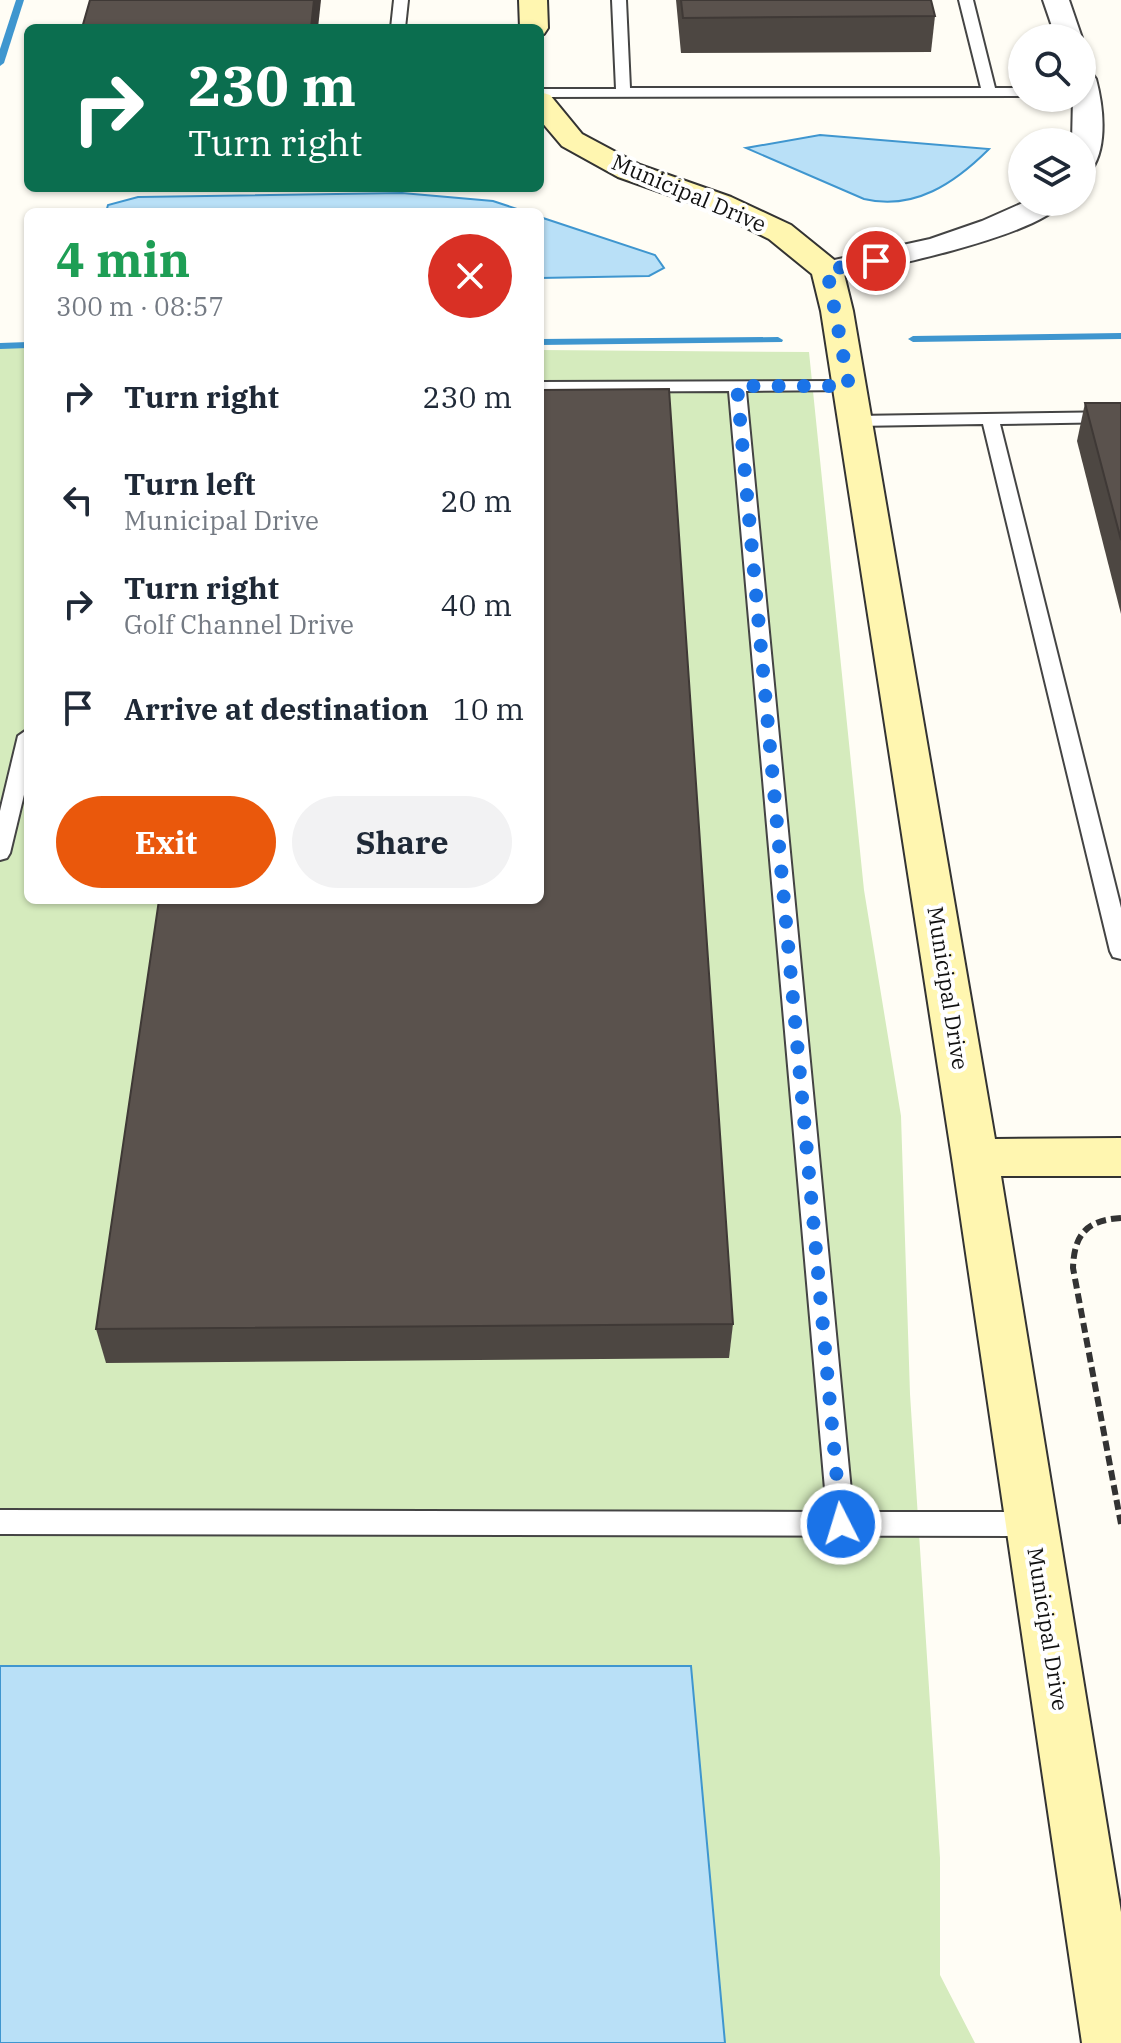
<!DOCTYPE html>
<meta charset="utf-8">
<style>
body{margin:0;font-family:"IBM Plex Serif",serif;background:#f2f2f3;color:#1f2937;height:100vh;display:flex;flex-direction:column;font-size:30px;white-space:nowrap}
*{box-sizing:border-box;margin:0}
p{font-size:26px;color:#747a83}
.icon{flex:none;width:44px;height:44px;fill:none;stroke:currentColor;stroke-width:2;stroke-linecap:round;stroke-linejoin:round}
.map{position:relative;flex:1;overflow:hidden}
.panel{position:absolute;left:24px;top:208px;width:520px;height:696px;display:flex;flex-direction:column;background:#fff;border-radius:12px;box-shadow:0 2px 6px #0004}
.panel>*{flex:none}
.top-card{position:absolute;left:24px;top:24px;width:520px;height:168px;border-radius:12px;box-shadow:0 2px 6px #0004;background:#0b6e4f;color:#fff;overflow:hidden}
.controls{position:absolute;left:1008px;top:24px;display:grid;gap:16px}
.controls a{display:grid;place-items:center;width:88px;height:88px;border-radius:50%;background:#fff;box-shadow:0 2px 6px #0004;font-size:40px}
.pin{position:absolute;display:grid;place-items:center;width:68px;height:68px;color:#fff;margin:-34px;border:4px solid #fff;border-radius:50%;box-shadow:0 2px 8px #0007}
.me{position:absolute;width:88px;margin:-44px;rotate:355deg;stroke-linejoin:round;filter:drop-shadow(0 0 6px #0008)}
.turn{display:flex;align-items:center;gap:28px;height:168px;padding:0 32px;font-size:36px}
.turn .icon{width:104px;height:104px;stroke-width:2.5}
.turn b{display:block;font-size:56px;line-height:68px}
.round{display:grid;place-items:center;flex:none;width:84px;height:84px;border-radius:42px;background:#f2f2f3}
.head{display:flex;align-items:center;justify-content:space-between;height:136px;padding:0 32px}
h1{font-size:48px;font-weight:700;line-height:60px;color:#1e9e55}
.action{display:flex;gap:16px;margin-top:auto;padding:16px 32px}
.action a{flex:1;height:92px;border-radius:48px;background:#ea580c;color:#fff;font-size:32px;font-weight:700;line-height:92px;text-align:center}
.action a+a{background:#f2f2f3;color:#1f2937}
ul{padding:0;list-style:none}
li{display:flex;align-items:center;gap:24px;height:104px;padding:0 32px}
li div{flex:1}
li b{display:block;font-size:30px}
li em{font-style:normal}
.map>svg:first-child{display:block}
.green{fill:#d5ebbd}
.water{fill:#b9e0f7;stroke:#3f96cf;stroke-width:2}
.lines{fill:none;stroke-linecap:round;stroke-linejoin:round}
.stream{fill:#3f96cf;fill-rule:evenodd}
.lane-casing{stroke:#444;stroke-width:4}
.street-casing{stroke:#444;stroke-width:4}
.secondary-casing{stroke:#333;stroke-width:4}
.path{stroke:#333;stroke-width:6;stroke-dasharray:10 5;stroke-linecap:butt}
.lane{fill:#fff;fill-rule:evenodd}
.street{fill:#fff;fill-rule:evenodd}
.secondary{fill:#fff6b0;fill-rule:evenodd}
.wall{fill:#4d4742}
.shaded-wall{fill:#3f3936}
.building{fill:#5a524d;stroke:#3f3936;stroke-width:2}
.route{stroke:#1a73e8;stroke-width:14;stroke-dasharray:0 25.2}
.labels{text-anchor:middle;stroke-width:8;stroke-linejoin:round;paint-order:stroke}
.street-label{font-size:22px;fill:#111;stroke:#fff}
</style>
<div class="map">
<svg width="1121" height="2043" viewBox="0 0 1121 2043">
<rect width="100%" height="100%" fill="#fffdf5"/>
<polygon class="green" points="0,346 28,346 28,900 540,900 540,350 809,352 864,890 901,1116 910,1394 940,1858 940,1975 975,2043 0,2043"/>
<g class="water">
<path d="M 820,135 L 989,149 C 955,183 914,211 864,199 L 746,148 Z"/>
<polygon points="402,193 493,201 526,212 106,212 108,205 138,197"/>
<polygon points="540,217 655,255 664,268 649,276 540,278"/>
<polygon points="0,1666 691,1666 725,2043 0,2043"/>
</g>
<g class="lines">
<g class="stream">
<polygon points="16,0 24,0 4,63 0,66 0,49"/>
<polygon points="1121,333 1121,339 913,342 908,339 913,336"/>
<polygon points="778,337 783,340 782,342 540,345 540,339"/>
<polygon points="28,342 28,348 0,349 0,343"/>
</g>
<defs>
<g id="lane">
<polygon points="394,0 408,0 405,28 391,28"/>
<polygon points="612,0 626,0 630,88 981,88 959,0 973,0 995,88 1022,88 1022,96 540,97 540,89 616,89"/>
<polygon points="849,381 855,382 857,386 855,390 746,391 853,1512 1032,1512 1041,1516 1045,1524 1041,1532 1032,1536 0,1534 0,1510 827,1512 729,391 540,392 540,382"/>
<polygon points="1121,412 1121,422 1000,424 1121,908 1121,959 1113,957 1110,951 983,424 855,426 846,421 855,416"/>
<polygon points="28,729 28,778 10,853 7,858 0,860 0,811 18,736"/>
</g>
<g id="street">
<polygon points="1043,0 1069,0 1082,38 1056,38"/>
<path d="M 1082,71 L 1092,73 L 1096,79 C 1103,105 1108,145 1092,169 L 1082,172 L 1082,142 L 1072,142 L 1073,98 L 1082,98 Z"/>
<path d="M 1025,202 L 1063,202 C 1038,237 873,270 827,279 L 816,276 L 812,270 L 816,264 L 930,239 L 982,221 Z"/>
</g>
<g id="secondary">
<polygon points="519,0 547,0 548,28 544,34 540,35 540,28 520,28"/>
<polygon points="540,92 550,95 582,134 640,165 731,197 791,225 838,263 843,270 853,311 995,1139 1121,1138 1121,1176 1001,1176 1121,1912 1121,2043 1082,2043 952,1158 821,311 812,274 769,239 709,209 618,177 562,146 540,120"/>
</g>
</defs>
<use href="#lane" class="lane-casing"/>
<use href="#street" class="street-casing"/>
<use href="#secondary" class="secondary-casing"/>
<path class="path" d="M 1121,1218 C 1087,1220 1074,1234 1073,1268 L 1121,1524"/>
<use href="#lane" class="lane"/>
<use href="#street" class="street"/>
<use href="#secondary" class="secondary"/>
</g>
<g class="wall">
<polygon points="676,0 931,0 935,16 931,52 681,53"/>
<polygon points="1085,403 1121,403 1121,614 1077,441"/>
<polygon points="733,1324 729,1358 106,1363 96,1329"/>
</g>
<polygon class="shaded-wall" points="314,0 321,0 318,28 311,28"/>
<g class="building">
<polygon points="90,0 314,0 311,28 82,28"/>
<polygon points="681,0 931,0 935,16 683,18"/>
<polygon points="669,389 733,1324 96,1329 159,900 540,900 540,390"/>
<polygon points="1085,403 1121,403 1121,540"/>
</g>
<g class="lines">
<polyline class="route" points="841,1524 737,386 849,386 827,270 876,261"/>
</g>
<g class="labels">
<g class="street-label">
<text transform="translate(689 193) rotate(23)" y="8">Municipal Drive</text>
<text transform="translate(948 988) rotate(81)" y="8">Municipal Drive</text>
<text transform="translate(1048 1629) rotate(81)" y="8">Municipal Drive</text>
</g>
</g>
</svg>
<div class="controls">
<a><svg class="icon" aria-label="search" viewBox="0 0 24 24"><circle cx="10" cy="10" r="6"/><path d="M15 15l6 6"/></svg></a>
<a><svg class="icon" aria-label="layers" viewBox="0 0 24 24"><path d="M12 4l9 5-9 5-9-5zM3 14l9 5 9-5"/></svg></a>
</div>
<div class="pin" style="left:876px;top:261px;background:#d93025"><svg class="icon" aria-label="arrive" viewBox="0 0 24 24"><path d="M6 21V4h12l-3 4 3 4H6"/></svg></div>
<svg class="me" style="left:841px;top:1524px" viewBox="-20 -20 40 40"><circle r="17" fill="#1a73e8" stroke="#fff" stroke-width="3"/><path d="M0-11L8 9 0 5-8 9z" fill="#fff"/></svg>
<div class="top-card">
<div class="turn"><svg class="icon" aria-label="right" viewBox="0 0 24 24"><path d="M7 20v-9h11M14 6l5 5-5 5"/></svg><div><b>230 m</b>Turn right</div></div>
</div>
<section class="panel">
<div class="head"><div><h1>4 min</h1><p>300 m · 08:57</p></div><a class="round" style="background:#d93025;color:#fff"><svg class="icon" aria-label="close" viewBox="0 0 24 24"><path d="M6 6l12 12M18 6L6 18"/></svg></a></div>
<ul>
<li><svg class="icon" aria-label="right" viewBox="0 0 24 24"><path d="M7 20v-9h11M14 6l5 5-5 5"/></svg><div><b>Turn right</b></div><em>230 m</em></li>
<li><svg class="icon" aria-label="left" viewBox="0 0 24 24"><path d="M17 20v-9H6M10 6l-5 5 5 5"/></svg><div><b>Turn left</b><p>Municipal Drive</p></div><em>20 m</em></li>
<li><svg class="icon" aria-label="right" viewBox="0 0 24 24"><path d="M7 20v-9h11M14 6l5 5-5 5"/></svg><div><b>Turn right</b><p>Golf Channel Drive</p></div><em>40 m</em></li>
<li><svg class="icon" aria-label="arrive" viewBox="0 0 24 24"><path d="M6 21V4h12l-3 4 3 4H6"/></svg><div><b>Arrive at destination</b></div><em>10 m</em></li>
</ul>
<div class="action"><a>Exit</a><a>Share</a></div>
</section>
</div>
